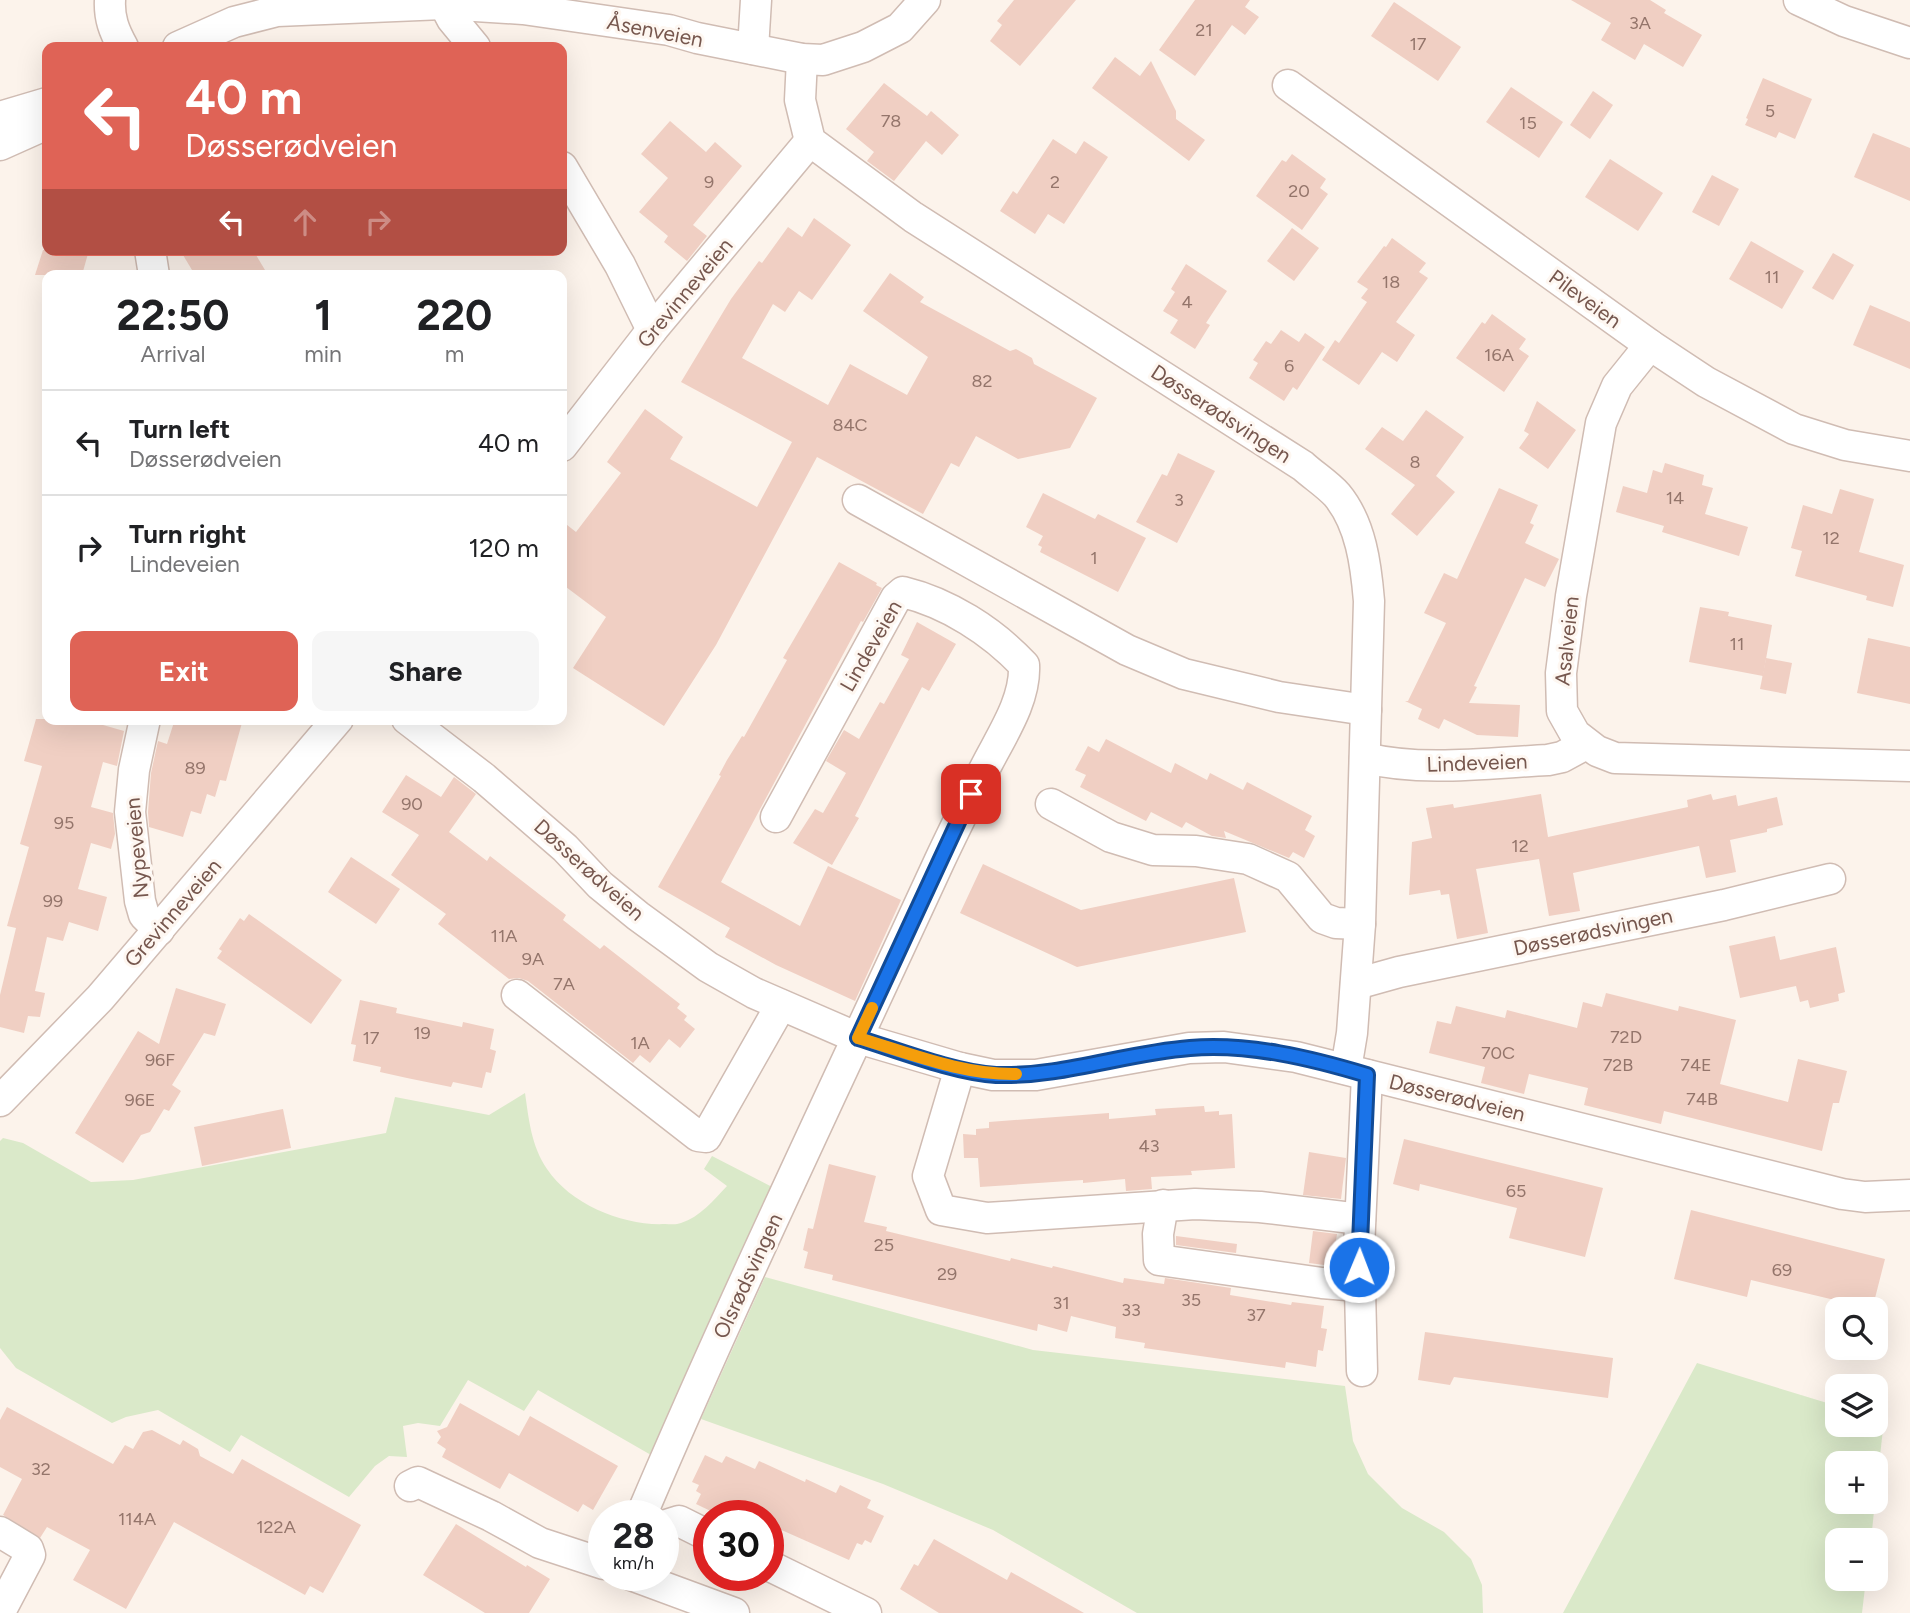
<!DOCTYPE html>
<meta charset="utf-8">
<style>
body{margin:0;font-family:Figtree,sans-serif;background:#f6f6f6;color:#202124;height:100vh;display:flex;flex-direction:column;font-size:26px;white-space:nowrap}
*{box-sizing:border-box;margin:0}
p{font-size:23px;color:#757577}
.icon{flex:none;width:38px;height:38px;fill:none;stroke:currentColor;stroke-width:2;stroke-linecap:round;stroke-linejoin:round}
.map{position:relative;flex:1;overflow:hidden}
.drawer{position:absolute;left:42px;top:270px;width:525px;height:455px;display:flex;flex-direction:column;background:#fff;border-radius:14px;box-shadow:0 7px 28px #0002}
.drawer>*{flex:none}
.guide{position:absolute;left:42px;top:42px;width:525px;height:214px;border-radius:14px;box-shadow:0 7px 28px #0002;background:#df6356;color:#fff;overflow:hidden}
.tools{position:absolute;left:1825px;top:1297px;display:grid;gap:14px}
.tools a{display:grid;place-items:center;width:63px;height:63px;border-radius:14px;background:#fff;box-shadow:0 7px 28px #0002;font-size:35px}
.speed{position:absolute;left:588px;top:1500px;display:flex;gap:14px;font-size:35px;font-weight:700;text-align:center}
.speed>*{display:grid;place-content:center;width:91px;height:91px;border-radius:50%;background:#fff;box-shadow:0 7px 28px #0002;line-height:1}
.speed small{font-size:18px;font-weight:400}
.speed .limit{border:10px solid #d22;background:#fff;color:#111}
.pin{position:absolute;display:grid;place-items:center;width:60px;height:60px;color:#fff;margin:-30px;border-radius:14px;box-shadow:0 4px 10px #0006}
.me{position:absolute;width:77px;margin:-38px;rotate:1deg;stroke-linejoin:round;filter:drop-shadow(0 0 5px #0008)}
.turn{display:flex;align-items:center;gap:24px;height:147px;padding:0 28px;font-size:32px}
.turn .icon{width:91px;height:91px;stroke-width:2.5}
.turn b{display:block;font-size:49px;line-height:60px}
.lanes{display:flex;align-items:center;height:66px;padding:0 28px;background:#0003;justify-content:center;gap:35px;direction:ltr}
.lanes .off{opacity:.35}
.eta{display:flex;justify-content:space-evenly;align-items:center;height:119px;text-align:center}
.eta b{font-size:42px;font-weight:700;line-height:49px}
.action{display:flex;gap:14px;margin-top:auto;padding:14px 28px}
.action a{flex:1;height:80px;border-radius:14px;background:#df6356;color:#fff;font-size:28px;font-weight:700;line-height:80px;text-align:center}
.action a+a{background:#f6f6f6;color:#202124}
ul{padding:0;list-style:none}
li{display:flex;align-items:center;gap:21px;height:105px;padding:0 28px;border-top:2px solid #e0e0e0}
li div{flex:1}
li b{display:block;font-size:26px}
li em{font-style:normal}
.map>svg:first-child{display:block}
.green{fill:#dae9c9}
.building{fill:#f0cfc3}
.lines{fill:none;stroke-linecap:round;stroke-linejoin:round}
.minor-casing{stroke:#d0bcb3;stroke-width:33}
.minor{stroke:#fff;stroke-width:30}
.route-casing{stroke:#114b97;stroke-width:18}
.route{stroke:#1a73e8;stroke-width:12}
.slow{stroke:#f59e0b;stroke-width:12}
.labels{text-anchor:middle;stroke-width:6;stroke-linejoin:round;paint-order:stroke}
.number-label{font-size:18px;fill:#94756b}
.street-label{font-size:21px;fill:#76574e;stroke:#fef7f1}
</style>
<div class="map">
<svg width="1910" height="1613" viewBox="0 0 1910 1613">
<rect width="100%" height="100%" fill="#fcf3eb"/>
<g class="green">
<path d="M 525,1093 C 529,1120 531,1145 547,1169 C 571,1205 624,1226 665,1224 C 670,1224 676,1225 681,1223 C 700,1217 714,1200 727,1186 L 704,1169 L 712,1156 L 776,1189 L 651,1455 L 538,1390 L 524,1411 L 468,1380 L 440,1426 L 418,1423 L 403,1426 L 407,1457 L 389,1456 L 375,1466 L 349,1497 L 241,1435 L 230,1452 L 158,1410 L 126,1417 L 112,1423 L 16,1368 L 0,1348 L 0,1141 L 3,1138 L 23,1143 L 91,1182 L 133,1180 L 386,1133 L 395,1097 L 489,1115 Z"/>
<polygon points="765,1277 1033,1350 1345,1386 1353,1441 1368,1474 1402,1508 1444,1532 1471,1559 1482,1585 1483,1613 1137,1613 993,1530 883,1484 701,1419"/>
<polygon points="1697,1363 1837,1406 1838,1424 1876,1424 1876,1417 1884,1420 1876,1492 1876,1463 1838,1463 1838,1502 1875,1502 1871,1540 1838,1540 1838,1578 1866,1579 1862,1613 1563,1613"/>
</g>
<g class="building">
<polygon points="1014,0 1076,0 1020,66 990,41 1002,25 997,21"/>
<polygon points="1195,0 1250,0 1245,7 1259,17 1245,35 1232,25 1195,76 1159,50"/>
<polygon points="1571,0 1650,0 1666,10 1664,13 1702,35 1683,67 1644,44 1635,60 1601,40 1611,23"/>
<polygon points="1394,2 1461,47 1438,81 1371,36"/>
<polygon points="1115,57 1140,76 1151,61 1176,111 1176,119 1205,140 1189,161 1092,88"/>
<polygon points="1763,78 1812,99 1795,139 1779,132 1776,138 1745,125 1748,119 1746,118"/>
<polygon points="884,83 927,116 931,111 959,135 942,155 926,141 894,181 867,161 874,152 846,129"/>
<polygon points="1511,87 1563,122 1539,158 1486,122"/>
<polygon points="1593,91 1613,105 1590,139 1570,125"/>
<polygon points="670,121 706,152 715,142 742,166 693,225 707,236 687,261 664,242 668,236 639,212 668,178 641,154"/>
<polygon points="1873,133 1910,148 1910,201 1854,177"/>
<polygon points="1053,139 1076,154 1084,141 1108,157 1064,224 1048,214 1035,234 1000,211 1013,191 1017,194"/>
<polygon points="1292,154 1326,179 1320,188 1328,194 1302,230 1256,196 1282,160 1286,162"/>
<polygon points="1610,159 1663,193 1638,231 1585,197"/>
<polygon points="1712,175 1739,189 1719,226 1692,212"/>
<polygon points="814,218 851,245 812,300 799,291 785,312 773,304 742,358 828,405 850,364 907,395 928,357 863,311 890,273 924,297 920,302 1010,351 1016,349 1032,358 1034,364 1097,398 1070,448 1018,459 976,436 959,467 951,463 923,514 817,457 716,645 664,726 573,668 606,617 562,584 562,521 576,532 621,473 607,462 645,409 683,437 670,459 757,507 792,442 681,382 731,299 759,261 762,263 788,227 802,237"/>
<polygon points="1292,228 1319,248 1294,281 1267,261"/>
<polygon points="1392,238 1426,263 1419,272 1428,278 1396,322 1415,335 1397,362 1382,352 1359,385 1322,360 1335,340 1339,343 1367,302 1361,298 1368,289 1357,282 1384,246 1386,247"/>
<polygon points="1751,241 1804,271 1782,309 1729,279"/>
<polygon points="43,250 89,250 82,275 35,275"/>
<polygon points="180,250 253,250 268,275 195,275"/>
<polygon points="1833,253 1854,265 1833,300 1812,288"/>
<polygon points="1186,264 1227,291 1206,323 1210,325 1195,349 1170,333 1178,320 1163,311 1175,292 1171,289"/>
<polygon points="1870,305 1910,322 1910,369 1853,345"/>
<polygon points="1492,314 1526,339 1519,349 1529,356 1504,392 1456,358 1482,322 1485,324"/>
<polygon points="1281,330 1299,342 1305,333 1325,347 1297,390 1293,387 1284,401 1249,378 1258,363 1253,360 1266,341 1271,344"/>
<polygon points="1537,401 1576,430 1548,469 1519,448 1529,434 1524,431"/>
<polygon points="1426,410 1464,437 1436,476 1455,492 1417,536 1391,514 1415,485 1365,449 1382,427 1403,441"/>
<polygon points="1178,453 1215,471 1177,543 1136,522 1162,474 1167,476"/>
<polygon points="1665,463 1704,475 1702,485 1713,488 1705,514 1748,527 1739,556 1662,532 1664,526 1616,512 1623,486 1647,493 1653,470 1662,473"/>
<polygon points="1499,488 1538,505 1530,523 1534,525 1525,543 1559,559 1545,587 1525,578 1474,686 1477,687 1469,703 1520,705 1518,737 1477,735 1444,719 1439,729 1418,719 1422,709 1405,701 1408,701 1446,623 1424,613 1444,573 1457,579"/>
<polygon points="1840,489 1874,499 1859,552 1904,565 1893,607 1866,600 1867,596 1795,576 1802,551 1791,548 1803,505 1832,514"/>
<polygon points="1043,493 1095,519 1098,514 1146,538 1118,592 1040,552 1042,547 1038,545 1043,536 1026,527"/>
<polygon points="839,562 877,583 876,585 882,588 863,622 861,621 721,882 800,926 828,866 901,900 855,1001 776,965 725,937 730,928 658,887 721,776 719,775 727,760 742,736 744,737 787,660 783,658"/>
<polygon points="1700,607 1729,612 1728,616 1772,625 1763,676 1689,662"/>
<polygon points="917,622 956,644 929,691 922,687 855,816 859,818 832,865 793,843 815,809 823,813 846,773 826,761 844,730 859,739 880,702 884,704 909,659 901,655"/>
<polygon points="1868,638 1910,647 1910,704 1857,693"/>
<polygon points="1766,658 1792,663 1786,694 1760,689"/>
<polygon points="36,719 97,719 96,723 124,731 117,766 103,762 91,807 113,813 115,834 111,849 91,843 78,889 107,897 98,931 69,922 63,941 47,937 35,991 45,993 40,1017 28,1016 24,1033 0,1027 0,995 16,928 7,926 29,847 20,844 42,766 24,761"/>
<polygon points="175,719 243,719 226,781 220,780 215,797 207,794 201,814 191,811 183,837 149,827 148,812 151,773 158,741 167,744"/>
<polygon points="1106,739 1171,773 1175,763 1207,780 1210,773 1243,790 1247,782 1312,816 1305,830 1315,836 1304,858 1293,852 1289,858 1224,831 1226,838 1212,836 1186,822 1182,828 1151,812 1146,821 1080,787 1086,775 1075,770 1088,746 1099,752"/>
<polygon points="406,775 441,797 454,777 476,794 449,832 487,861 490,856 566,915 563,920 600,949 604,945 680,1004 677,1008 687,1016 684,1020 695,1029 680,1048 669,1039 650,1063 640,1055 633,1063 528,981 519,978 509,979 438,924 446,914 391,875 419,835 382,812"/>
<polygon points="1541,794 1548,837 1688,807 1687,800 1711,794 1713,800 1736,795 1738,806 1777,797 1783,825 1767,829 1767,832 1730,840 1736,872 1706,878 1699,846 1573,873 1580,911 1549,916 1539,859 1476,869 1488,933 1457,939 1449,894 1441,895 1440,890 1409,895 1412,842 1432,838 1426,808 1453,804 1454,808"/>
<polygon points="351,857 400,889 376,924 328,892"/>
<polygon points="983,864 1081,910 1234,878 1246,932 1077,967 960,913"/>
<polygon points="249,914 342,980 311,1024 217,958 222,951 219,949 240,918 244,921"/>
<polygon points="1775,936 1780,960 1836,947 1845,992 1838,994 1839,1001 1810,1008 1808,1000 1800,1002 1796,986 1740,998 1729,946"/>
<polygon points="176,988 226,1004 215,1036 204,1033 172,1085 181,1091 169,1111 164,1109 150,1132 141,1135 123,1163 75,1133 138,1031 159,1044"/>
<polygon points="1606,993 1678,1011 1679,1006 1736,1020 1720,1084 1788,1102 1798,1059 1847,1071 1839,1103 1833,1103 1822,1151 1664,1111 1661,1124 1584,1105 1588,1088 1529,1074 1524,1094 1481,1083 1485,1067 1429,1053 1437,1021 1451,1024 1456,1006 1505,1018 1507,1010 1577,1028 1583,1002 1602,1007"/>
<polygon points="360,1000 397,1008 396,1013 462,1027 463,1022 494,1029 490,1049 496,1051 491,1073 486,1072 482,1088 453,1082 451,1087 407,1078 380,1072 381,1067 353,1061 356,1045 351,1044"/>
<polygon points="1204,1106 1205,1112 1219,1111 1219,1115 1232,1114 1235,1168 1191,1171 1192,1175 1151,1177 1152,1189 1126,1191 1125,1179 1083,1183 1083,1180 980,1187 978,1158 964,1158 963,1134 976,1135 976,1129 989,1128 989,1122 1109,1113 1109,1119 1156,1115 1155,1109"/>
<polygon points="283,1109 291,1148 202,1166 194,1127"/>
<polygon points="1404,1139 1603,1188 1585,1257 1509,1238 1517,1208 1420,1184 1419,1191 1393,1184"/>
<polygon points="1309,1152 1346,1158 1341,1199 1303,1195"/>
<polygon points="829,1164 876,1176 864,1222 887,1227 886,1231 1010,1261 1011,1258 1052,1268 1053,1266 1123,1283 1124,1278 1164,1284 1165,1278 1231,1288 1230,1295 1291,1305 1292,1302 1324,1306 1321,1328 1327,1329 1323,1351 1318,1350 1316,1367 1286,1362 1285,1368 1144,1348 1145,1343 1115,1338 1116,1327 1071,1316 1067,1332 1038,1324 1037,1331 832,1280 833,1275 804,1268 808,1252 803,1250 808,1228 813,1229"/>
<polygon points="1691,1210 1885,1259 1873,1306 1843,1298 1843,1302 1751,1280 1747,1297 1674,1279"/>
<polygon points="1313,1231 1337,1234 1332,1266 1309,1263"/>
<polygon points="1176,1236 1237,1244 1236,1253 1176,1245"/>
<polygon points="1425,1332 1613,1358 1608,1398 1454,1377 1450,1385 1418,1380"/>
<polygon points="460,1403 519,1436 530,1416 618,1466 593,1510 583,1504 578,1512 509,1473 500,1489 442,1457 446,1449 437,1443 441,1437 437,1431 447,1427"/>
<polygon points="7,1407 113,1464 125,1445 133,1449 143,1432 152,1430 180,1445 183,1440 198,1449 200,1456 233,1474 242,1459 361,1525 323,1593 310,1586 305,1595 174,1522 126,1609 73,1580 90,1550 47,1527 40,1538 3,1515 22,1479 0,1467 0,1420"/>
<polygon points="705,1455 722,1463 726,1456 755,1469 759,1461 805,1482 806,1479 836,1493 840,1485 871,1500 867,1508 884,1516 871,1543 865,1540 862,1545 857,1543 849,1560 768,1524 768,1516 721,1516 696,1504 701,1494 696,1491 699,1485 692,1482"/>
<polygon points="456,1524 526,1567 527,1565 550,1579 529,1613 485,1613 423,1575"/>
<polygon points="934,1539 1007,1580 1011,1572 1084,1613 939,1613 900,1589 914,1564 918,1566"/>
</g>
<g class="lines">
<defs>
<g id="minor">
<path d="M 110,0 C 109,18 114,31 123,47"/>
<polyline points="442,0 452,19 475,47"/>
<polyline points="1799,0 1844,21 1910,43"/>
<polyline points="178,47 234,22 277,11 443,4 523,9 669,30 697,38 802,59 823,60 863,47 900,28 925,0"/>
<polyline points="753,49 756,0"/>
<path d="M 802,59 L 800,100 L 810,141 L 913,217 L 1303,466 C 1314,476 1327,484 1337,495 C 1361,524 1366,565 1369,601 L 1360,924 L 1352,1033 L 1346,1069"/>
<polyline points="1288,85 1650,345 1706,382 1794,429 1845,445 1910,456"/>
<polyline points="0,117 47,103"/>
<polyline points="0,145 47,124"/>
<polyline points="562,167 620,265 652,330"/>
<polyline points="150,250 154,275"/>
<polyline points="1650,345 1617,386 1601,423 1571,596 1561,673 1562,711 1575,734 1597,751 1615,758 1910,766"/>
<polyline points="562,446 652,330 810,141"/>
<polyline points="858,500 1127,650 1184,674 1279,697 1366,710"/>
<polyline points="145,719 134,770 130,812 140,901 144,915 159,930"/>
<polyline points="407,719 484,778 565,848 600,885 638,916 708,967 754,993 858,1038 960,1068 993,1075 1036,1075 1189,1048 1224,1047 1296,1057 1842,1194 1865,1197 1910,1195"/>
<path d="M 1365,758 C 1423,772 1488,763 1548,760 L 1562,757 L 1586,744"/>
<polyline points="1051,804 1111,837 1153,850 1196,851 1248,859 1288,877 1322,918 1336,923 1360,924"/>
<polyline points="1356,984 1399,972 1724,905 1830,879"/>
<polyline points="517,995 698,1136 706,1137 781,1005"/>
<polyline points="960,1068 928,1176 941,1210 987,1218 1195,1204 1260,1207 1360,1219"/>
<polyline points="0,1101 100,998 338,719"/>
<polyline points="1163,1205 1158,1234 1159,1260 1322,1283 1359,1286"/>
<polyline points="1362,1371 1359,1248 1367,1075"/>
<polyline points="410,1486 418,1482 491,1516 540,1543 604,1564"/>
<path d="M 641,1516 C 735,1295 839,1079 939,862 C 953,832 968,802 983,772 C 999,739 1026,702 1024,665 C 992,631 948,603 903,592 L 896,598 L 776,817"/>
<polyline points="663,1526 679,1521 709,1536"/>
<polyline points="0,1532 28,1549 30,1555 0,1612"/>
<polyline points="768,1565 866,1613"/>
<polyline points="631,1575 734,1613"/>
</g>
</defs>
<use href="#minor" class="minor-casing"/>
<use href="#minor" class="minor"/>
</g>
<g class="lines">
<defs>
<path id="route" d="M 971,794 L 858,1038 C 897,1050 956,1073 996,1075 C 1062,1077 1125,1053 1190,1048 C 1248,1043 1311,1058 1367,1075 L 1359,1267"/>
</defs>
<use href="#route" class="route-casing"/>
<use href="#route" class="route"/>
<path class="slow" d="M 872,1008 L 858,1038 C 909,1053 962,1075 1016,1074"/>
</g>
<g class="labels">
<g class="number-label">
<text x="1640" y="29">3A</text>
<text x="1204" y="36">21</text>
<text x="1418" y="50">17</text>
<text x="1770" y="117">5</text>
<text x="891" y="127">78</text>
<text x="1528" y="129">15</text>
<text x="709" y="188">9</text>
<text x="1055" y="188">2</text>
<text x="1299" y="197">20</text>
<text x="1772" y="283">11</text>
<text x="1391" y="288">18</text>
<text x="1187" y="308">4</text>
<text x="1499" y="361">16A</text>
<text x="1289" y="372">6</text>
<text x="982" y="387">82</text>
<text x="850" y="431">84C</text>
<text x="1415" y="468">8</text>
<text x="1675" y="504">14</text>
<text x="1179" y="506">3</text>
<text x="1831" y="544">12</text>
<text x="1094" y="564">1</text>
<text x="1737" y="650">11</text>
<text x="195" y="774">89</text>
<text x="412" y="810">90</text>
<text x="64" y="829">95</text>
<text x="1520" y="852">12</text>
<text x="53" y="907">99</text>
<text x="504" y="942">11A</text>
<text x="533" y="965">9A</text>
<text x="564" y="990">7A</text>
<text x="422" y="1039">19</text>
<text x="1626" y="1043">72D</text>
<text x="371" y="1044">17</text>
<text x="640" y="1049">1A</text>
<text x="1498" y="1059">70C</text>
<text x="160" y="1066">96F</text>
<text x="1618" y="1071">72B</text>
<text x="1696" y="1071">74E</text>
<text x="1702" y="1105">74B</text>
<text x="140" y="1106">96E</text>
<text x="1149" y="1152">43</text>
<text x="1516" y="1197">65</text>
<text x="884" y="1251">25</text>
<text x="1782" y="1276">69</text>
<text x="947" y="1280">29</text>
<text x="1191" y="1306">35</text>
<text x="1061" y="1309">31</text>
<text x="1131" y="1316">33</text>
<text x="1256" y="1321">37</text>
<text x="41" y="1475">32</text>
<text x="137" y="1525">114A</text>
<text x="276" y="1533">122A</text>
</g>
<g class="street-label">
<text transform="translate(655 31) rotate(11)" y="7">Åsenveien</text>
<text transform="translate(685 293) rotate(-50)" y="7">Grevinneveien</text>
<text transform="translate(1585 299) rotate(36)" y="7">Pileveien</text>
<text transform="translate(1221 414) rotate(33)" y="7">Døsserødsvingen</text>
<text transform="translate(1567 641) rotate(-84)" y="7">Asalveien</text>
<text transform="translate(871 646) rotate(-60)" y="7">Lindeveien</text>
<text transform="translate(1477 763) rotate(-2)" y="7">Lindeveien</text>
<text transform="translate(137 848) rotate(-95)" y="7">Nypeveien</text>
<text transform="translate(589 870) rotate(42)" y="7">Døsserødveien</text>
<text transform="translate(173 913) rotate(-49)" y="7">Grevinneveien</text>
<text transform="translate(1593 932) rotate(-12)" y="7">Døsserødsvingen</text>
<text transform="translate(1457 1098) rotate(14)" y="7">Døsserødveien</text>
<text transform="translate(748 1276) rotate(-65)" y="7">Olsrødsvingen</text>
</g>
</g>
</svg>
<div class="tools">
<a><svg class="icon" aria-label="search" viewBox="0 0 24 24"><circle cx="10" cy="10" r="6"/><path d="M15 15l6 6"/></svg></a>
<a><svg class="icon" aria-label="layers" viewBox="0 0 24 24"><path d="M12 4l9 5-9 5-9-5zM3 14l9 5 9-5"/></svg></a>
<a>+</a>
<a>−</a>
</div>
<div class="speed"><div>28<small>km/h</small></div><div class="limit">30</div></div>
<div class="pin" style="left:971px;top:794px;background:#d93025"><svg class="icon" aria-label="arrive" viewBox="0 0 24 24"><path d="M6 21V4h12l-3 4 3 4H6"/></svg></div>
<svg class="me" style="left:1359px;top:1267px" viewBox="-20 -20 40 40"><circle r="17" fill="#1a73e8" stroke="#fff" stroke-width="3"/><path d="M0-11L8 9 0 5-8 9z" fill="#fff"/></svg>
<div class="guide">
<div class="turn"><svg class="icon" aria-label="left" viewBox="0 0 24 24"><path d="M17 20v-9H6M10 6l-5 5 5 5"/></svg><div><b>40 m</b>Døsserødveien</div></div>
<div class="lanes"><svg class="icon" aria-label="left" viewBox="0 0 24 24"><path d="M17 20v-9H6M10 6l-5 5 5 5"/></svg><svg class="icon off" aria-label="ahead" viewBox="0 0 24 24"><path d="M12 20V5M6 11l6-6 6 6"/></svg><svg class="icon off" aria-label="right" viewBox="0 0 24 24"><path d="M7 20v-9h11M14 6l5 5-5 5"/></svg></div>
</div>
<section class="drawer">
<div class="eta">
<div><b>22:50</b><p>Arrival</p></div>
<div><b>1</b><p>min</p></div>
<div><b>220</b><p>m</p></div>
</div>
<ul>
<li><svg class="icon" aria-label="left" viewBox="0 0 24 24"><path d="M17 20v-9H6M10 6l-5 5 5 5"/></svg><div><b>Turn left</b><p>Døsserødveien</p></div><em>40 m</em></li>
<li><svg class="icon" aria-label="right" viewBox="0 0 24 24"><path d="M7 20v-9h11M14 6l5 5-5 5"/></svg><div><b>Turn right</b><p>Lindeveien</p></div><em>120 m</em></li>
</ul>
<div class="action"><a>Exit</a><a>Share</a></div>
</section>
</div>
